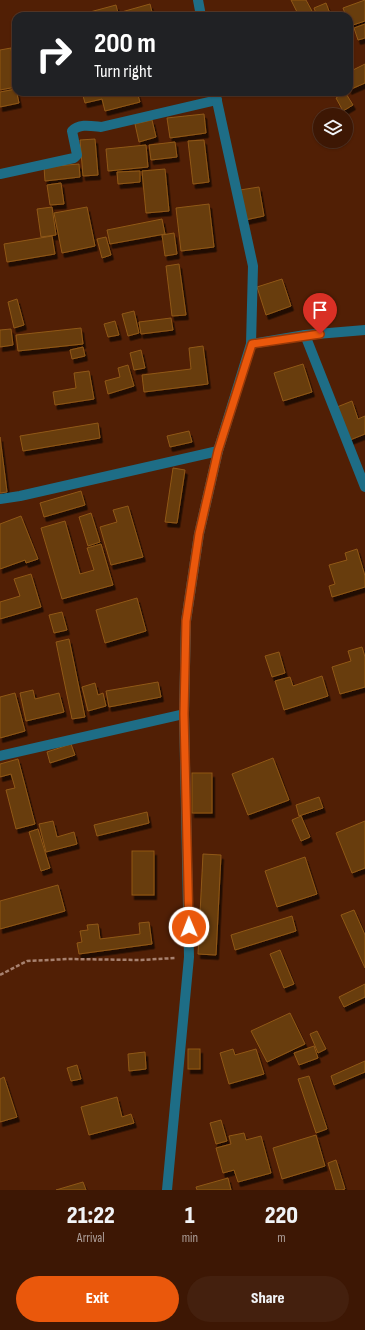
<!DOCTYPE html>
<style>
body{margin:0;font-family:"Sofia Sans Condensed",sans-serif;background:#44200e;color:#f1f3f6;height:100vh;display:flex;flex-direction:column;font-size:15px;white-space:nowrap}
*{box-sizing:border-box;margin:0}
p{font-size:13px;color:#ad9f9a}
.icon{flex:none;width:22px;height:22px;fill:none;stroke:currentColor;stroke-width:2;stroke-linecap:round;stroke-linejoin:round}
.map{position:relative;height:1190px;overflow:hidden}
.side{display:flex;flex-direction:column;background:#3d1704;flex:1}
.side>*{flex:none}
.guide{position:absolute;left:12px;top:12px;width:341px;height:84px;border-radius:12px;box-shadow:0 1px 3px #0004,0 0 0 1px #563626;background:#202124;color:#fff;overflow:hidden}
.fabs{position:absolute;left:313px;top:108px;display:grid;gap:8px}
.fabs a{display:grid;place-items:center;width:40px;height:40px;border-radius:50%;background:#3d1704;box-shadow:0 1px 3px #0004,0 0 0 1px #563626;font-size:20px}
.pin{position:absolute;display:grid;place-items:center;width:34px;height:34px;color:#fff;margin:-41px -17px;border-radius:50% 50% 50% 0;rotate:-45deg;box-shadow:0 0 4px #0007}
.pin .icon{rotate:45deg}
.me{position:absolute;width:44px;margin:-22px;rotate:359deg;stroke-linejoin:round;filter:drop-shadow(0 0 3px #0008)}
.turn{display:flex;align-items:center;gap:14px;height:84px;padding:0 16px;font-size:18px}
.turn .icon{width:52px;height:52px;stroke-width:2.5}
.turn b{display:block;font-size:28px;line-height:34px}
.eta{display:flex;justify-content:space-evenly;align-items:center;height:68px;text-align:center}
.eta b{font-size:24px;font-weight:800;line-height:28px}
.cta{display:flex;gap:8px;margin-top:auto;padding:8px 16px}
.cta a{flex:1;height:46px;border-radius:24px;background:#ea580c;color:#fff;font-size:16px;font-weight:800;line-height:46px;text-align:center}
.cta a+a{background:#44200e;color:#f1f3f6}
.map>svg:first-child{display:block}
.building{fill:#673d0c;stroke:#905817;filter:url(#shadow)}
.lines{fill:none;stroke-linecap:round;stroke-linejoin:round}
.path{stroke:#a7816f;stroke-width:2.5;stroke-dasharray:4 2;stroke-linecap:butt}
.street{stroke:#1e6d86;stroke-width:10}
.route-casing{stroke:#983908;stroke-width:10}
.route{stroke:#ea580c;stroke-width:7}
</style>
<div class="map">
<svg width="365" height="1190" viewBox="0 0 365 1190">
<defs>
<filter id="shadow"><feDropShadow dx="2.5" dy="4.5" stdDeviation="0" flood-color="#0009"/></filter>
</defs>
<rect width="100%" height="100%" fill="#511f05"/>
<g class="building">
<polygon points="291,0 306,0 312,11 299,16"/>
<polygon points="365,0 365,21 350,26 349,16 346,16 343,8"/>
<polygon points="326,3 331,16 317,16 314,8"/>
<polygon points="150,4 153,16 75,16 116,5 118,13"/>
<polygon points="365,24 365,38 358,40 354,28"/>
<polygon points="11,48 16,87 0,90 0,50"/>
<polygon points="365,64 365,83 349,90 349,72"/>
<polygon points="16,89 19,103 0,107 0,92"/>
<polygon points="82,92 137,92 140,102 105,111 102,99 85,103"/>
<polygon points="345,92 353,105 343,111 336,98"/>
<polygon points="204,114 206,133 170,138 167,118"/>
<polygon points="152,120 156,137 139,142 135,124"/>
<polygon points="95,139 98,175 83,176 80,140"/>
<polygon points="204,140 209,182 193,184 188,141"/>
<polygon points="175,142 177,157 151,160 149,145"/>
<polygon points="146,145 148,167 108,171 106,149"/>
<polygon points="79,164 80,177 45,181 44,167"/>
<polygon points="165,169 169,211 146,213 142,171"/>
<polygon points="140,171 140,182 118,184 117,172"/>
<polygon points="61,183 64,204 50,205 47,185"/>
<polygon points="259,187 264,216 245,220 240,190"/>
<polygon points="209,204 214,247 181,251 176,208"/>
<polygon points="52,207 56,235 41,237 37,209"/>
<polygon points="87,207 95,246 62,253 54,213"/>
<polygon points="162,219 165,234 110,244 107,230"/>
<polygon points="174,233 177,254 165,256 162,235"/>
<polygon points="52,236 55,254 7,262 4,244"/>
<polygon points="106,237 111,255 102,258 97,239"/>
<polygon points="179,264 186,315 172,316 166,266"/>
<polygon points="282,279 291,306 266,315 257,287"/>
<polygon points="17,299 24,325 14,328 8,302"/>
<polygon points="134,311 139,333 128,336 122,314"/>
<polygon points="171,318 173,330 141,334 139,322"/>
<polygon points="115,321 119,335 108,337 104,324"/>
<polygon points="81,328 83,344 18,351 16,335"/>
<polygon points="11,329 13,345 0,347 0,330"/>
<polygon points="203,346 208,384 144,392 142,375 191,369 189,348"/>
<polygon points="83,347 85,356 72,359 70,350"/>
<polygon points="141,350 145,368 134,370 130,353"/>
<polygon points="303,364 312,392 283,401 274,373"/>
<polygon points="128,365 134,386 108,394 105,381 120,377 118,368"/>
<polygon points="89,371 94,399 55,405 53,392 76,388 74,373"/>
<polygon points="352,401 358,419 365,416 365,434 350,440 337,407"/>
<polygon points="98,423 100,438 23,451 20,436"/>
<polygon points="189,431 192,442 170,447 167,436"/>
<polygon points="0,437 7,492 0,493"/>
<polygon points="173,468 185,470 177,523 165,522"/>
<polygon points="81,491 85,505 44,517 40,503"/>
<polygon points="128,506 143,557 111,565 100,527 117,522 113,510"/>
<polygon points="91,513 100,542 88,546 79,517"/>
<polygon points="21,516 38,559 26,563 25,560 0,569 0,524"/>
<polygon points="65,521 80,574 94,570 87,548 101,544 113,585 62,599 41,528"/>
<polygon points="357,549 365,576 365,587 332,597 329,586 335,584 329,565 347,560 345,553"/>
<polygon points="31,574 41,607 0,619 0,602 20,596 14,579"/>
<polygon points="137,598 146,631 105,643 96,610"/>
<polygon points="62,612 67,630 54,633 49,615"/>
<polygon points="69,639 85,717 72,719 56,642"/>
<polygon points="362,647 365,657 365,687 340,694 332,667 351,661 348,651"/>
<polygon points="279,652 285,673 272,677 265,656"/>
<polygon points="322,676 328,696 284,710 275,681 290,677 293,686"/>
<polygon points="158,682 161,697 109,707 106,691"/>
<polygon points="95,683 98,695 103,693 106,706 88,711 82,687"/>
<polygon points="33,690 35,699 59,693 64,712 26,721 20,693"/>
<polygon points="15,693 25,731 0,738 0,697"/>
<polygon points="71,744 75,755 50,763 47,752"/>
<polygon points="273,758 289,800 248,815 232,774"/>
<polygon points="18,759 35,824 16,829 6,790 15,788 11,774 0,777 0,764"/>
<rect x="192" y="773" width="20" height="40"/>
<polygon points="319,797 323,808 299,816 296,805"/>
<polygon points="147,812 149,823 97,836 94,825"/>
<polygon points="301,816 310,837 301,841 292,820"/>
<polygon points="53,821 57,837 74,832 77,844 46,852 39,824"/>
<polygon points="365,821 365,868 352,873 336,833"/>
<polygon points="38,829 50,868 41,871 29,832"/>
<rect x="132" y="851" width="22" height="44"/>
<polygon points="203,854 221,855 216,955 198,954"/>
<polygon points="305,857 317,894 277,907 265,871"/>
<polygon points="58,885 65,911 0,929 0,901"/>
<polygon points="354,910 365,935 365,968 341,915"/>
<polygon points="292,916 296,931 235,950 231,935"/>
<polygon points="149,922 152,944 79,954 77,943 82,942 80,931 88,930 87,925 98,924 100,939 140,934 139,923"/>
<polygon points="280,950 294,984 284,988 270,954"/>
<polygon points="365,984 365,997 344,1007 339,997"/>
<polygon points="290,1013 305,1044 267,1062 251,1031"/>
<polygon points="317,1031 326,1049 318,1053 310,1034"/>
<polygon points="314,1046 318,1058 299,1065 294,1053"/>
<rect x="188" y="1049" width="12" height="20"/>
<polygon points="233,1049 235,1055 256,1049 264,1074 229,1084 220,1053"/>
<polygon points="145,1052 146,1069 129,1071 128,1054"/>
<polygon points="365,1061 365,1072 334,1085 331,1076"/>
<polygon points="77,1065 81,1079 71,1081 67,1068"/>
<polygon points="309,1076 327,1129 316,1133 298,1079"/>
<polygon points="4,1077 17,1117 0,1122 0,1079"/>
<polygon points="117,1097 122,1117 131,1114 134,1123 89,1135 81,1107"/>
<polygon points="221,1120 227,1141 216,1144 210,1123"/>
<polygon points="244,1133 246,1140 261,1136 271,1173 238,1182 234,1170 223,1173 216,1148 231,1144 229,1136"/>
<polygon points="316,1135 325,1166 282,1179 273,1148"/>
<polygon points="336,1160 345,1189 342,1190 336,1190 328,1163"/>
<polygon points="228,1178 231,1190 197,1190 196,1187"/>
<polygon points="83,1182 86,1190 56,1190"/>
</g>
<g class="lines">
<polyline class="path" points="0,975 27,961 69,959 141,960 175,958"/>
<g class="street">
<polyline points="198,0 201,16"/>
<path d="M 0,174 L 74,158 L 77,155 L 72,131 C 79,123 92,126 101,127 L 217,100"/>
<polyline points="305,335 365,487"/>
<polyline points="251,344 305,335 365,330"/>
<polyline points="0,499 20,496 218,451"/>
<polyline points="0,756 184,714"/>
<polyline points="167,1190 189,957 184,714 186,621 199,534 218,451 251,344 253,266 215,92"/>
</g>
</g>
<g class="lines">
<defs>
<polyline id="route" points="189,927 184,714 186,621 199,534 218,451 252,344 320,334"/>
</defs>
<use href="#route" class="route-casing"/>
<use href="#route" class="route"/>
</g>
</svg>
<div class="fabs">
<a><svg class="icon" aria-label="layers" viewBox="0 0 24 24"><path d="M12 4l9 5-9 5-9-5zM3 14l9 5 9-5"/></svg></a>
</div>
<div class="pin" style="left:320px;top:334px;background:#d93025"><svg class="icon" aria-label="arrive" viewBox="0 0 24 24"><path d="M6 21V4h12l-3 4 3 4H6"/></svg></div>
<svg class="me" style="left:189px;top:927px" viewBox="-20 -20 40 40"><circle r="17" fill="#ea580c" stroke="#fff" stroke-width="3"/><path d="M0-11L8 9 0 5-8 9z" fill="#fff"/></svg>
<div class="guide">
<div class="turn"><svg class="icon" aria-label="right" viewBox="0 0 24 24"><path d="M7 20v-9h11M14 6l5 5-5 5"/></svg><div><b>200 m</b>Turn right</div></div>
</div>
</div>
<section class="side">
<div class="eta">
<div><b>21:22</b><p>Arrival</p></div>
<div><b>1</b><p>min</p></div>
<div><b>220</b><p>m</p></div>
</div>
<div class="cta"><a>Exit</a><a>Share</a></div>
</section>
